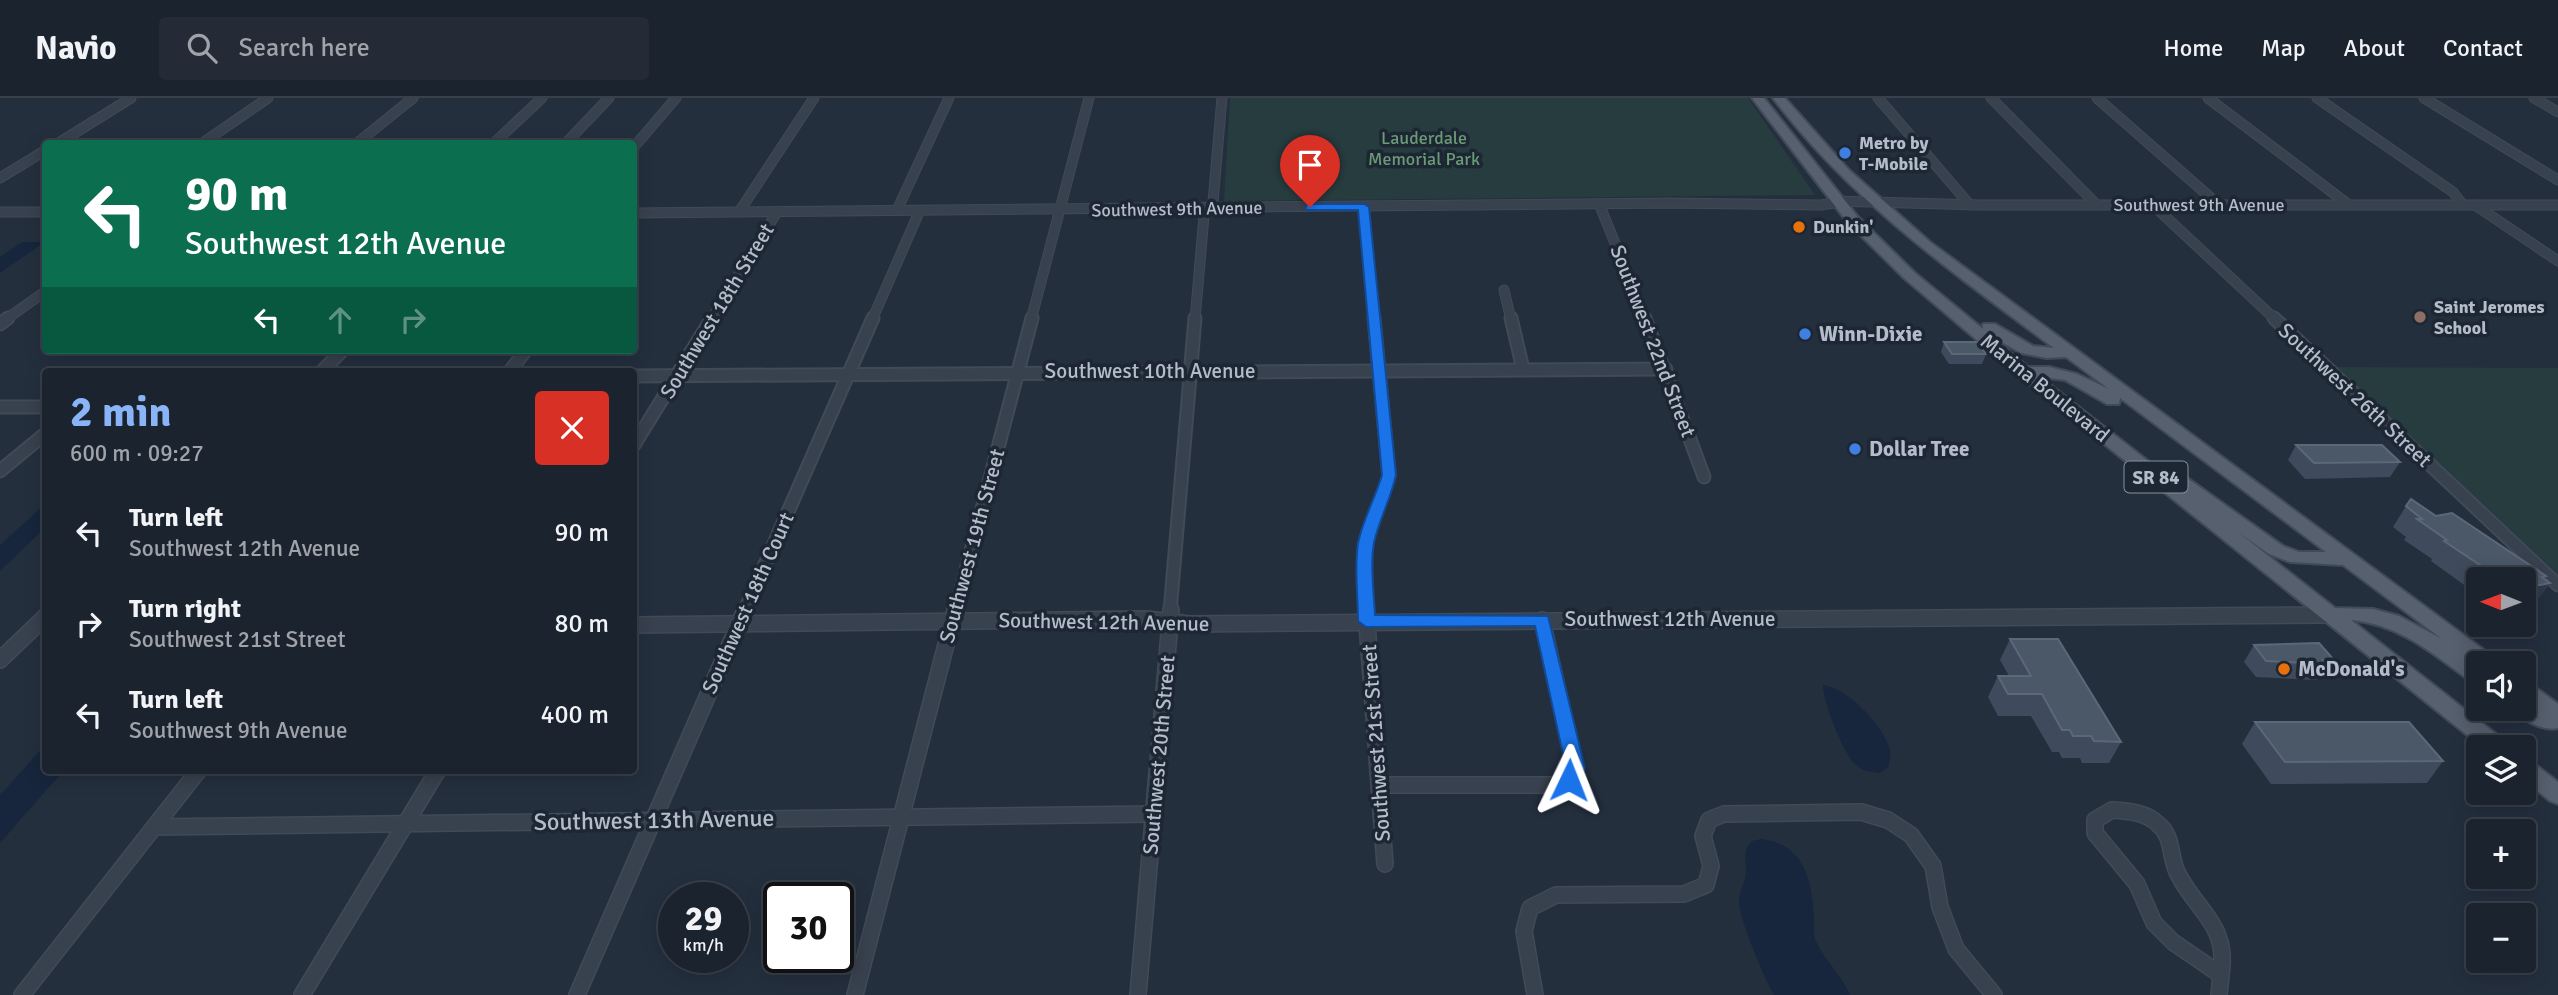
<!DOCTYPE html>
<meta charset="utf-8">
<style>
body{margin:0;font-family:Signika,sans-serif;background:#242b36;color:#f1f3f6;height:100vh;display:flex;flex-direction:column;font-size:26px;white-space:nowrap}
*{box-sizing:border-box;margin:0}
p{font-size:23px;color:#a0a4aa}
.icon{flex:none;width:38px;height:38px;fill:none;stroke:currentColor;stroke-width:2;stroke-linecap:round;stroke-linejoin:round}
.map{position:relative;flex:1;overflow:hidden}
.side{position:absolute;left:42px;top:270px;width:595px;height:406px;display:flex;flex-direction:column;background:#1b232e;border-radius:7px;box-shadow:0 4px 18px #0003,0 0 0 2px #39404a}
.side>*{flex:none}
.hud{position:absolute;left:42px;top:42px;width:595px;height:214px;border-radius:7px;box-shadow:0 4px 18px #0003,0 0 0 2px #39404a;background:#0b6e4f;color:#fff;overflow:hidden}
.needle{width:46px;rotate:271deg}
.buttons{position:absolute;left:2466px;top:469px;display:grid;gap:14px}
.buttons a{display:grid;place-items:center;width:70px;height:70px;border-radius:7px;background:#1b232e;box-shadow:0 4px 18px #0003,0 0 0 2px #39404a;font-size:35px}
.speed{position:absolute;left:658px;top:784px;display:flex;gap:14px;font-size:35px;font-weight:700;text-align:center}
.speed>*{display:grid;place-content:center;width:91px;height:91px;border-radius:50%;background:#1b232e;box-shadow:0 4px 18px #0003,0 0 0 2px #39404a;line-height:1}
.speed small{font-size:18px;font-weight:400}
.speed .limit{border:4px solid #111;border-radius:10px;background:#fff;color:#111}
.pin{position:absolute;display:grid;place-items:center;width:60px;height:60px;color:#fff;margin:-72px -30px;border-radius:50% 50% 50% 0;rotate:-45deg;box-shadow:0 0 7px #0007}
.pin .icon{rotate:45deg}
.me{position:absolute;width:77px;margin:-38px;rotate:2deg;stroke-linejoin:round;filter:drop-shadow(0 0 5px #0008)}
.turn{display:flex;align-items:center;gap:24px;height:147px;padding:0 28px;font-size:32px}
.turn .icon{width:91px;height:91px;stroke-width:2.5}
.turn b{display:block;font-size:49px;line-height:60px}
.lanes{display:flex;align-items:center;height:66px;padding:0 28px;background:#0003;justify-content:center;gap:35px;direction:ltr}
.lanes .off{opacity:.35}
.round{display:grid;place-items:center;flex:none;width:74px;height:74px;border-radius:7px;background:#242b36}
.headline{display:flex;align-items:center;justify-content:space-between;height:119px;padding:0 28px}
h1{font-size:42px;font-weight:700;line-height:52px;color:#8ab4f8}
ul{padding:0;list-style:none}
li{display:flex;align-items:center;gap:21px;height:91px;padding:0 28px}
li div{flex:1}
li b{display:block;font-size:26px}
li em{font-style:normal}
header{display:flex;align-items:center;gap:42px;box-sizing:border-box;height:98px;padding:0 35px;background:#1b232e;border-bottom:2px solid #39404a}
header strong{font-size:33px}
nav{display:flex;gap:38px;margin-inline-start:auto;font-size:24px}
.search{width:490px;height:63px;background:#242b36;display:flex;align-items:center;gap:18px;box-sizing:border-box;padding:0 24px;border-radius:7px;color:#a0a4aa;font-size:26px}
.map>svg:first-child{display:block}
.green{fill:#263c3f}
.water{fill:#17263c}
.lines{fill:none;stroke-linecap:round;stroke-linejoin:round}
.minor-far2-casing{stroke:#414a57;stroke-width:11}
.minor-far1-casing{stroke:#414a57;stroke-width:15}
.minor-casing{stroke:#414a57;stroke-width:18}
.primary-casing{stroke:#414a57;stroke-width:4}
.minor-far2{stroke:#38414e;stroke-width:9}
.minor-far1{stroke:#38414e;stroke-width:11}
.minor{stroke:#38414e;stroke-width:15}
.primary{fill:#56606e;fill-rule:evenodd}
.wall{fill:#3f4b5c}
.shaded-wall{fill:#2f3b4b}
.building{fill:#4b5868;stroke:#5c6777;stroke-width:2}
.route{fill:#1a73e8;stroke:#114b97;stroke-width:2}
.shop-dot{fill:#3f7fe0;stroke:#1d2633;stroke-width:2.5}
.food-dot{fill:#e8710a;stroke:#1d2633;stroke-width:2.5}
.education-dot{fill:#8d6e63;stroke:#1d2633;stroke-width:2.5}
.labels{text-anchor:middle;stroke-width:7;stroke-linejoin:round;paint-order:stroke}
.far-park-label{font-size:18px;fill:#6b9a76;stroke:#1d2633}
.far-poi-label{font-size:18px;font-weight:bold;fill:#b4bcc9;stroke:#1d2633;text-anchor:start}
.far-street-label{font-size:18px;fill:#b4bcc9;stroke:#1d2633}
.shield{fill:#1d2633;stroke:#878f9c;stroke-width:2}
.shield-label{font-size:19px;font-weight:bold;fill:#b4bcc9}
.street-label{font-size:21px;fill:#b4bcc9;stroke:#1d2633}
.poi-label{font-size:21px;font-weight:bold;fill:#b4bcc9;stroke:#1d2633;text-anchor:start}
.near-street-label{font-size:24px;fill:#b4bcc9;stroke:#1d2633}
</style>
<header>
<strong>Navio</strong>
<div class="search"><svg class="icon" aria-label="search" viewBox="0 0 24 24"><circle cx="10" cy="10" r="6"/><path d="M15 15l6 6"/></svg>Search here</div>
<nav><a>Home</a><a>Map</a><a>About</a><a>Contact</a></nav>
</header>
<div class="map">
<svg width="2558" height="897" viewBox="0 0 2558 897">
<rect width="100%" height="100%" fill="#242f3e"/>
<g class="green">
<polygon points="1230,0 1748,0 1815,97 1224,103"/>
<polygon points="2336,269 2558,270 2558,476"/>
</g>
<g class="water">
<polygon points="22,144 45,144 0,175 0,159"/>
<polygon points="45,406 45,430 0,473 0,447"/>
<path d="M 1823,587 C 1849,591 1882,626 1890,651 C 1891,656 1889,663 1889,668 L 1880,675 C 1870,674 1861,673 1854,665 C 1843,654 1822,602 1823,587 Z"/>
<polygon points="45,647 46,672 64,672 0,745 0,697"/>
<path d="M 1761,741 C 1804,745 1812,783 1814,819 C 1815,826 1813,834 1815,841 C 1823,861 1842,877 1850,897 L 1774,897 C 1764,879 1737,818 1739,799 C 1741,790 1746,783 1746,773 C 1746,759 1742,754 1752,743 Z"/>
</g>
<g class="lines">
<defs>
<g id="minor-far2">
<polyline points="1878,0 1970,107"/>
<polyline points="1991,0 2097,107"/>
<polyline points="2097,0 2219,107"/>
<polyline points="2208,0 2349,107"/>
<polyline points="2317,0 2453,94 2463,107"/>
<polyline points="2424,0 2558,82"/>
<polyline points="2534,0 2558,14"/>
<polyline points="57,46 131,0"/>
<polyline points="201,46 268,0"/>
<polyline points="356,46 413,0"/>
<polyline points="493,46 542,0"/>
<polyline points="565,46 609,0"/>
<polyline points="634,49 676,0"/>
<polyline points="0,80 46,52"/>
<polyline points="1833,103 1981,107 2558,107"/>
<polyline points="2153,107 2276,222"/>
<polyline points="2475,107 2558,163"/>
<polyline points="1600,108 1646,222"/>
<polyline points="1364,109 1375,222"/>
<polyline points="897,112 949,0"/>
<polyline points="0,114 46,114"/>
<polyline points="739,114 814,0"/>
<polyline points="634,115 1671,105 1821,107 1840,104"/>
<polyline points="1504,192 1511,222"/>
<polyline points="5,222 46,193"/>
<polyline points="711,222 777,114"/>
<polyline points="872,222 920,112"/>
<polyline points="1031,222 1089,0"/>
<polyline points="1195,222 1204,118 1213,104 1222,0"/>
</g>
<g id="minor-far1">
<polyline points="1511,220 1523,271"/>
<polyline points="1645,220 1704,379"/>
<polyline points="2274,220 2558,487"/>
<polyline points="0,226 8,220"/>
<polyline points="322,273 343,252"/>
<polyline points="510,273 526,252"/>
<polyline points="634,278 1666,271"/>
<polyline points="0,309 46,309"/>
<polyline points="634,347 712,220"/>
<polyline points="0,373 46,335"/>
<polyline points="744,514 873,220"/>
<polyline points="955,514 1032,220"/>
<polyline points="1170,514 1195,220"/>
<polyline points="1366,514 1365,448 1389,378 1374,220"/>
</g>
<g id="minor">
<polyline points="1366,512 1385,766"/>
<polyline points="634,527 1147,521 1189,526 2330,517"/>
<polyline points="0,562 46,518"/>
<polyline points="1379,687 1552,687 1569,682 1575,670 1542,522"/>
<path d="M 2112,712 C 2128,713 2146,714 2158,726 C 2174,739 2169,759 2178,776 C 2198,815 2229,827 2221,877 L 2173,844 L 2154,825 L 2137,786 L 2095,735 L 2095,722 Z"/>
<polyline points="154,729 1154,716"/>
<polyline points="22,897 199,672"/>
<polyline points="302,897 438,672"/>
<polyline points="577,897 745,512"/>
<polyline points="855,897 955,512"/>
<polyline points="1138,897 1171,512"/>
<polyline points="1535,897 1524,833 1530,810 1556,797 1684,796 1706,787 1711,768 1703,738 1709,722 1724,716 1861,714 1888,722 1911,737 1933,768 1940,809 1956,851 1994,897"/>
<polyline points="2219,897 2221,877"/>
</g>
<g id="primary">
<path d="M 1752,0 L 1764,0 L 1858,119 L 1915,175 L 1983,231 L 1983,226 L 1995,226 L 2033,248 L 2054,250 C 1953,175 1850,102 1773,0 L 1785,0 L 1849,72 L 1930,144 L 2495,560 L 2498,565 L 2478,565 L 2478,586 L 2470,583 C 2434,556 2399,526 2351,522 L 2505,643 L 2508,649 L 2482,649 L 2018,277 L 1905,181 L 1848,125 ZM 1989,237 L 2021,255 L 2047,260 L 2066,259 L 2109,291 L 2077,276 L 2049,269 L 2028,269 ZM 2040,279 L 2065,282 L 2107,306 L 2119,306 L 2120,300 L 2326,454 L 2299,454 L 2283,448 L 2180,375 L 2174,374 L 2166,377 ZM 2238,434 L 2269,456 L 2290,464 L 2343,467 L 2442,541 L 2399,518 L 2373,511 L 2335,510 Z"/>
<path d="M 2524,584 L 2532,587 L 2558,606 L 2558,630 C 2545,634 2521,622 2513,611 L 2524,611 Z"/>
<polygon points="2524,661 2532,664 2558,684 2558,706 2550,703 2524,682"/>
</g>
</defs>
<use href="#minor-far2" class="minor-far2-casing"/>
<use href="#minor-far1" class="minor-far1-casing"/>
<use href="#minor" class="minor-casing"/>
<use href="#primary" class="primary-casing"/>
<use href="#minor-far2" class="minor-far2"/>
<use href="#minor-far1" class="minor-far1"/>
<use href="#minor" class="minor"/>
<use href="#primary" class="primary"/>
</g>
<g class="wall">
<polygon points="1944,244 1986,256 1982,266 1949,266 1941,254"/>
<polygon points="2296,347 2400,364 2390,379 2305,381 2288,362"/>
<polygon points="2406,408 2436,418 2546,478 2544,481 2550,485 2534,506 2524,508 2524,481 2478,481 2478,497 2431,463 2432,461 2404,442 2406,439 2393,429"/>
<polygon points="2010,541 2121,644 2109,665 2082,665 2080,660 2062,660 2059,654 2052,654 2031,618 1998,618 1988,599 1998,578 2009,578 2000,562"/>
<polygon points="2254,547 2334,562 2323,579 2318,579 2316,582 2256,579 2244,564"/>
<polygon points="2255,624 2443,663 2427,685 2271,686 2242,646"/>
</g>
<polygon class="shaded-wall" points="2546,478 2540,487 2550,485 2534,506 2524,508 2524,490 2542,479"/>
<g class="building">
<polygon points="1944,244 1977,244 1986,256 1952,256"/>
<polygon points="2296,347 2382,347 2400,364 2314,365"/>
<polygon points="2411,401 2436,418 2452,415 2546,478 2542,479 2550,485 2524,490 2524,481 2501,481 2444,443 2447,442 2417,421 2422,421 2406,408"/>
<polygon points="2010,541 2058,541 2121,644 2094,643 2091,638 2073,638 2070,632 2062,632 2042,596 2008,596 1998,578 2031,578"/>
<polygon points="2319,545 2334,562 2323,562 2326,566 2266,563 2254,547"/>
<polygon points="2255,624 2409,624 2443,663 2285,664"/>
</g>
<path class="route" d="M 1310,106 L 1364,106 L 1369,109 L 1396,377 C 1391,401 1379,421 1374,445 C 1370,468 1374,494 1375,517 L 1548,518 L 1585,670 L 1576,687 L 1569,690 L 1563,687 L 1560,682 L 1566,670 L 1535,528 L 1366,529 L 1358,523 C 1358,498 1354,469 1358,445 C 1363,421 1375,401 1382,377 L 1358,112 L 1306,112 L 1306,107 Z"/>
<g class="shop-dot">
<circle cx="1845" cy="55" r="7"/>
<circle cx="1805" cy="236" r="7"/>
<circle cx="1855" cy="351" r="7"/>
</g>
<g class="food-dot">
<circle cx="1799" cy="129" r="7"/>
<circle cx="2284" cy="571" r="7"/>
</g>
<circle class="education-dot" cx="2420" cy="219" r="7"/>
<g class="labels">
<g class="far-park-label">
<text x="1424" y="46">Lauderdale<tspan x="1424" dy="21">Memorial Park</tspan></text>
</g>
<g class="far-poi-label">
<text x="1859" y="51">Metro by<tspan x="1859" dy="21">T-Mobile</tspan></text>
<text x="1813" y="135">Dunkin'</text>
<text x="2434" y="215">Saint Jeromes<tspan x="2434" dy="21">School</tspan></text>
</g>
<g class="far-street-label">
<text x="2199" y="113">Southwest 9th Avenue</text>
<text transform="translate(1177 111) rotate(-1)" y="6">Southwest 9th Avenue</text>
</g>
<rect class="shield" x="2124.5" y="363.5" width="63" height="31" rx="5"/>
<g class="shield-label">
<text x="2156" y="386">SR 84</text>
</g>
<g class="street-label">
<text transform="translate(717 213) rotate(-59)" y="7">Southwest 18th Street</text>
<text transform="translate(1653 243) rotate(69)" y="7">Southwest 22nd Street</text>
<text x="1150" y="280">Southwest 10th Avenue</text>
<text transform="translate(2045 290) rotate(39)" y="7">Marina Boulevard</text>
<text transform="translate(2355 297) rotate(43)" y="7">Southwest 26th Street</text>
<text transform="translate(972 448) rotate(-75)" y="7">Southwest 19th Street</text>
<text transform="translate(748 505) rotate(-66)" y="7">Southwest 18th Court</text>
<text x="1670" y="528">Southwest 12th Avenue</text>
<text transform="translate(1104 524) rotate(1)" y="7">Southwest 12th Avenue</text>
<text transform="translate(1376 645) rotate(-94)" y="7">Southwest 21st Street</text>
<text transform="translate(1159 657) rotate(-85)" y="7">Southwest 20th Street</text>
</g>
<g class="poi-label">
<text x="1819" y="243">Winn-Dixie</text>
<text x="1869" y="358">Dollar Tree</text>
<text x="2298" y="578">McDonald's</text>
</g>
<g class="near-street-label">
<text transform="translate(654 722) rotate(-1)" y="8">Southwest 13th Avenue</text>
</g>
</g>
</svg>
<div class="buttons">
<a><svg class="needle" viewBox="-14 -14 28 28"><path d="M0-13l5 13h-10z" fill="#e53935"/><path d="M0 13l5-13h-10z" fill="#a0a4aa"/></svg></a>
<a><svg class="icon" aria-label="sound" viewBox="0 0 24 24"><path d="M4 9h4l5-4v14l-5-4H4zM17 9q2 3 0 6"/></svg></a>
<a><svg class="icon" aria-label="layers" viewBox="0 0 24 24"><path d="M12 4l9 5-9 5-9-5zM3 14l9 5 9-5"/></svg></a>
<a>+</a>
<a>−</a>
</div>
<div class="speed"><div>29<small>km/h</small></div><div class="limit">30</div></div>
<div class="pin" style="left:1310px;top:109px;background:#d93025"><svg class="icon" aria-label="arrive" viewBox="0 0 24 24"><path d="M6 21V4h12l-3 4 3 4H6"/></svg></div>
<svg class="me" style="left:1569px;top:682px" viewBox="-20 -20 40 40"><path d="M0-17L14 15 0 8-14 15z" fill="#1a73e8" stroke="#fff" stroke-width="4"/></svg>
<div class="hud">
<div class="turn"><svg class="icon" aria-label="left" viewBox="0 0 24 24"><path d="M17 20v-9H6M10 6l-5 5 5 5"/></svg><div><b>90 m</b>Southwest 12th Avenue</div></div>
<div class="lanes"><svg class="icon" aria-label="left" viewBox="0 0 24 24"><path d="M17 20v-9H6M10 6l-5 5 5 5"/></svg><svg class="icon off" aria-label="ahead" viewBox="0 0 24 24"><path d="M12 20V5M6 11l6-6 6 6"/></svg><svg class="icon off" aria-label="right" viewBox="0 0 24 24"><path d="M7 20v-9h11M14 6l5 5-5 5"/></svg></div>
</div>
<section class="side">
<div class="headline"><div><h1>2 min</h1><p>600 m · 09:27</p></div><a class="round" style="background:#d93025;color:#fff"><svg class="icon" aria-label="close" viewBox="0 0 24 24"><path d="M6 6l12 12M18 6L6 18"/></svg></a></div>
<ul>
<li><svg class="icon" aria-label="left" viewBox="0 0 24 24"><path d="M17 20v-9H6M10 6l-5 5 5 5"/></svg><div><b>Turn left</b><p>Southwest 12th Avenue</p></div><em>90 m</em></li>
<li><svg class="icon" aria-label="right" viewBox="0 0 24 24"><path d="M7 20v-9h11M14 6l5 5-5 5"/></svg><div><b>Turn right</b><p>Southwest 21st Street</p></div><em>80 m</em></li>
<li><svg class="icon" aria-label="left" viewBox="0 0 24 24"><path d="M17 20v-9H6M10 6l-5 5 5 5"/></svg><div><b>Turn left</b><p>Southwest 9th Avenue</p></div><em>400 m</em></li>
</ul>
</section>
</div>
